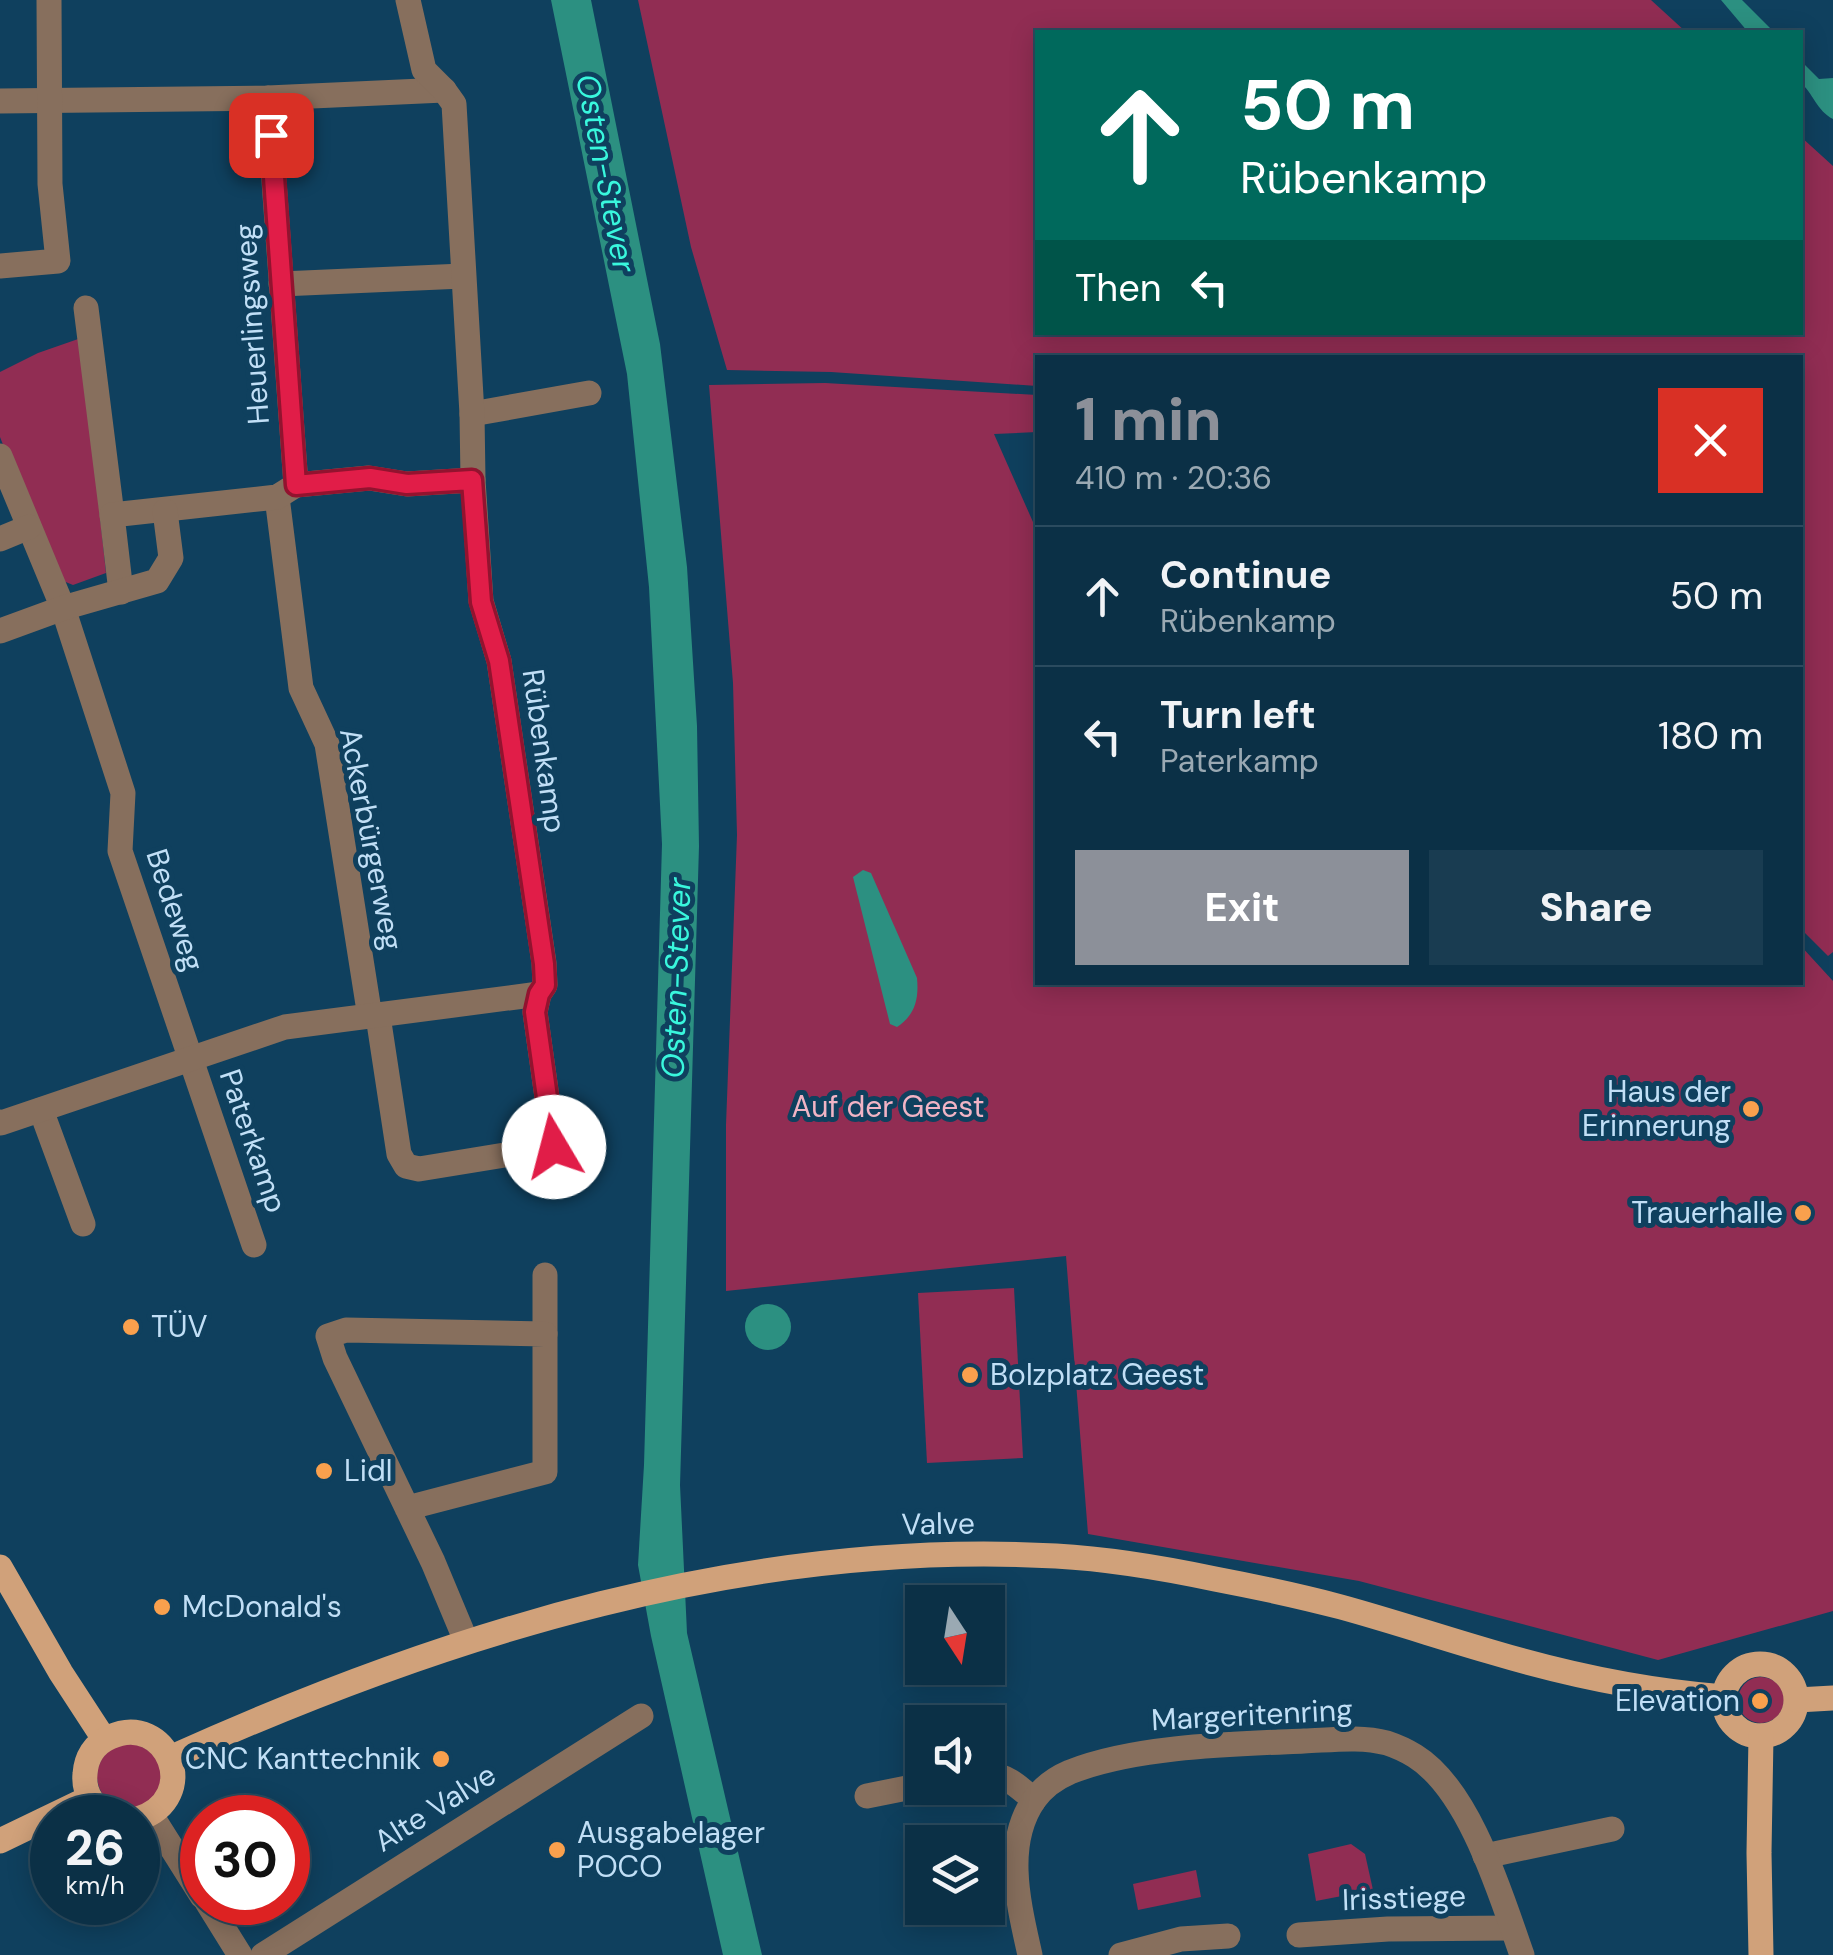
<!DOCTYPE html>
<meta charset="utf-8">
<style>
body{margin:0;font-family:"DM Sans",sans-serif;background:#193c51;color:#f1f3f6;height:100vh;display:flex;flex-direction:column;font-size:38px;white-space:nowrap}
*{box-sizing:border-box;margin:0}
p{font-size:32px;color:#9aa9b3}
.icon{flex:none;width:55px;height:55px;fill:none;stroke:currentColor;stroke-width:2;stroke-linecap:round;stroke-linejoin:round}
.map{position:relative;flex:1;overflow:hidden}
.details{position:absolute;left:1035px;top:355px;width:768px;height:630px;display:flex;flex-direction:column;background:#0b3046;border-radius:0px;box-shadow:0 5px 25px #0003,0 0 0 2px #2b4b5f}
.details>*{flex:none}
.banner{position:absolute;left:1035px;top:30px;width:768px;height:305px;border-radius:0px;box-shadow:0 5px 25px #0003,0 0 0 2px #2b4b5f;background:#00695c;color:#fff;overflow:hidden}
.needle{width:65px;rotate:168deg}
.controls{position:absolute;left:905px;top:1585px;display:grid;gap:20px}
.controls a{display:grid;place-items:center;width:100px;height:100px;border-radius:0px;background:#0b3046;box-shadow:0 5px 25px #0003,0 0 0 2px #2b4b5f;font-size:50px}
.speed{position:absolute;left:30px;top:1795px;display:flex;gap:20px;font-size:50px;font-weight:700;text-align:center}
.speed>*{display:grid;place-content:center;width:130px;height:130px;border-radius:50%;background:#0b3046;box-shadow:0 5px 25px #0003,0 0 0 2px #2b4b5f;line-height:1}
.speed small{font-size:25px;font-weight:400}
.speed .limit{border:15px solid #d22;background:#fff;color:#111}
.pin{position:absolute;display:grid;place-items:center;width:85px;height:85px;color:#fff;margin:-42px;border-radius:20px;box-shadow:0 5px 15px #0006}
.me{position:absolute;width:110px;margin:-55px;rotate:352deg;stroke-linejoin:round;filter:drop-shadow(0 0 8px #0008)}
.turn{display:flex;align-items:center;gap:35px;height:210px;padding:0 40px;font-size:45px}
.turn .icon{width:130px;height:130px;stroke-width:2.5}
.turn b{display:block;font-size:70px;line-height:85px}
.then{display:flex;align-items:center;height:95px;padding:0 40px;background:#0003;gap:20px;font-size:38px}
.round{display:grid;place-items:center;flex:none;width:105px;height:105px;border-radius:0px;background:#193c51}
.summary{display:flex;align-items:center;justify-content:space-between;height:170px;padding:0 40px}
h1{font-size:60px;font-weight:800;line-height:75px;color:#8c9099}
.button{display:flex;gap:20px;margin-top:auto;padding:20px 40px}
.button a{flex:1;height:115px;border-radius:0px;background:#8c9099;color:#fff;font-size:40px;font-weight:800;line-height:115px;text-align:center}
.button a+a{background:#193c51;color:#f1f3f6}
ul{padding:0;list-style:none}
li{display:flex;align-items:center;gap:30px;height:140px;padding:0 40px;border-top:2px solid #2b4b5f}
li div{flex:1}
li b{display:block;font-size:38px}
li em{font-style:normal}
.map>svg:first-child{display:block}
.green{fill:#912d53}
.water{fill:#2c9081}
.lines{fill:none;stroke-linecap:round;stroke-linejoin:round}
.minor{stroke:#876f5d;stroke-width:25}
.major{stroke:#d0a17a;stroke-width:25}
.route-casing{stroke:#92132f;stroke-width:25}
.route{stroke:#e11d48;stroke-width:18}
.poi-dot{fill:#f9a04d;stroke:#0f405e;stroke-width:4}
.labels{text-anchor:middle;stroke-width:10;stroke-linejoin:round;paint-order:stroke}
.street-label{font-size:30px;fill:#c1dff6;stroke:#0f405e}
.poi-label{font-size:30px;fill:#c1dff6;stroke:#0f405e;text-anchor:start}
.park-label{font-size:30px;fill:#f1b4c5;stroke:#0f405e}
.water-label{font-size:32px;font-style:italic;fill:#39f7dd;stroke:#0f405e}
</style>
<div class="map">
<svg width="1833" height="1955" viewBox="0 0 1833 1955">
<rect width="100%" height="100%" fill="#0f405e"/>
<g class="green">
<polygon points="638,0 1651,0 1686,32 1038,32 1038,332 1800,332 1800,136 1833,166 1833,952 1828,956 1800,928 1800,358 1038,358 1037,386 831,372 727,370 691,247"/>
<polygon points="81,338 106,573 73,585 56,578 0,437 0,372 38,353"/>
<polygon points="825,383 1037,395 1037,432 994,434 1037,531 1038,982 1800,982 1800,945 1833,981 1833,1611 1658,1660 1359,1581 1088,1534 1066,1256 726,1291 726,1125 737,835 733,683 709,385"/>
<polygon points="1014,1288 1023,1458 927,1463 918,1293"/>
<circle cx="1761" cy="1700" r="23"/>
<circle cx="129" cy="1776" r="32"/>
<polygon points="1351,1844 1365,1854 1373,1890 1316,1901 1308,1854"/>
<polygon points="1196,1870 1201,1897 1138,1910 1133,1884"/>
</g>
<g class="water">
<polygon points="551,0 591,0 660,344 687,567 697,726 699,846 680,1485 687,1633 762,1955 723,1955 651,1636 638,1565 644,1465 662,844 649,587 627,374"/>
<polygon points="1721,0 1742,0 1774,32 1748,32"/>
<path d="M 1800,60 L 1819,79 L 1833,78 L 1833,119 C 1817,111 1813,93 1800,82 Z"/>
<path d="M 863,870 L 871,873 L 917,978 C 919,999 915,1015 897,1027 L 890,1024 L 853,877 Z"/>
<circle cx="768" cy="1327" r="23"/>
</g>
<g class="lines">
<g class="minor">
<polyline points="268,98 296,485"/>
<polyline points="0,101 268,98 444,90"/>
<polyline points="0,266 58,261 50,184 49,0"/>
<polyline points="281,284 463,276"/>
<polyline points="86,308 112,515"/>
<polyline points="472,414 589,393"/>
<polyline points="0,456 63,608 123,793 120,851 254,1245"/>
<polyline points="277,497 301,688 327,744 370,1017"/>
<polyline points="0,539 29,527"/>
<polyline points="121,592 112,515 277,497 296,485 369,478 407,484 473,480"/>
<polyline points="0,631 63,608 157,581 171,558 165,511"/>
<polyline points="378,1016 399,1154 406,1166 419,1169 554,1147 535,1012 539,994 545,985 544,963 499,661 481,601 473,480 472,414 454,104 444,90 424,70 408,0"/>
<polyline points="41,1110 83,1224"/>
<polyline points="0,1122 1,1123 285,1027 539,994"/>
<polyline points="545,1334 545,1275"/>
<polyline points="407,1508 545,1472 545,1334 346,1330 328,1336 335,1358 433,1562 466,1641"/>
<path d="M 988,1774 C 1007,1775 1020,1788 1034,1800"/>
<polyline points="867,1796 922,1785"/>
<polyline points="151,1815 202,1896"/>
<polyline points="1485,1856 1612,1829"/>
<polyline points="207,1902 240,1955"/>
<polyline points="1299,1935 1388,1929 1512,1928"/>
<polyline points="263,1955 641,1716"/>
<path d="M 1030,1955 C 1019,1905 1003,1845 1034,1800 C 1043,1787 1056,1778 1070,1772 C 1135,1746 1233,1744 1304,1741 C 1331,1740 1361,1736 1387,1743 C 1396,1746 1407,1751 1415,1756 C 1470,1790 1501,1896 1522,1955"/>
<polyline points="1121,1955 1181,1939 1228,1936"/>
</g>
<g class="major">
<polyline points="0,1567 61,1673 104,1739"/>
<circle cx="1760" cy="1700" r="36"/>
<polyline points="1797,1700 1833,1698"/>
<polyline points="1761,1736 1759,1853 1761,1955"/>
<path d="M 170,1758 C 446,1633 749,1539 1056,1556 C 1109,1559 1163,1568 1215,1579 C 1257,1587 1299,1596 1341,1607 C 1392,1621 1443,1638 1495,1653 C 1569,1675 1647,1691 1724,1697"/>
<path d="M 113,1818 C 95,1808 83,1795 85,1774 C 86,1758 94,1744 110,1737 C 167,1711 203,1798 138,1819"/>
<polyline points="0,1841 89,1798"/>
</g>
</g>
<g class="lines">
<defs>
<polyline id="route" points="271,135 296,485 370,478 407,484 472,480 481,602 499,661 544,964 545,985 539,994 535,1012 554,1147"/>
</defs>
<use href="#route" class="route-casing"/>
<use href="#route" class="route"/>
</g>
<g class="poi-dot">
<circle cx="1751" cy="1109" r="10"/>
<circle cx="1803" cy="1213" r="10"/>
<circle cx="131" cy="1327" r="10"/>
<circle cx="970" cy="1375" r="10"/>
<circle cx="324" cy="1471" r="10"/>
<circle cx="162" cy="1607" r="10"/>
<circle cx="1760" cy="1701" r="10"/>
<circle cx="441" cy="1759" r="10"/>
<circle cx="557" cy="1850" r="10"/>
</g>
<g class="labels">
<g class="street-label">
<text transform="translate(252 324) rotate(-94)" y="10">Heuerlingsweg</text>
<text transform="translate(544 751) rotate(82)" y="10">Rübenkamp</text>
<text transform="translate(371 839) rotate(79)" y="10">Ackerbürgerweg</text>
<text transform="translate(175 910) rotate(72)" y="10">Bedeweg</text>
<text transform="translate(253 1141) rotate(71)" y="10">Paterkamp</text>
<text transform="translate(938 1524) rotate(-1)" y="10">Valve</text>
<text transform="translate(1252 1715) rotate(-3)" y="10">Margeritenring</text>
<text transform="translate(435 1808) rotate(-32)" y="10">Alte Valve</text>
<text transform="translate(1404 1898) rotate(-2)" y="10">Irisstiege</text>
</g>
<g class="poi-label">
<text x="1731" y="1102" text-anchor="end">Haus der<tspan x="1731" dy="34">Erinnerung</tspan></text>
<text x="1783" y="1223" text-anchor="end">Trauerhalle</text>
<text x="151" y="1337">TÜV</text>
<text x="990" y="1385">Bolzplatz Geest</text>
<text x="344" y="1481">Lidl</text>
<text x="182" y="1617">McDonald's</text>
<text x="1740" y="1711" text-anchor="end">Elevation</text>
<text x="421" y="1769" text-anchor="end">CNC Kanttechnik</text>
<text x="577" y="1843">Ausgabelager<tspan x="577" dy="34">POCO</tspan></text>
</g>
<g class="park-label">
<text x="888" y="1117">Auf der Geest</text>
</g>
<g class="water-label">
<text transform="translate(606 173) rotate(79)" y="11">Osten-Stever</text>
<text transform="translate(676 978) rotate(-88)" y="11">Osten-Stever</text>
</g>
</g>
</svg>
<div class="controls">
<a><svg class="needle" viewBox="-14 -14 28 28"><path d="M0-13l5 13h-10z" fill="#e53935"/><path d="M0 13l5-13h-10z" fill="#9aa9b3"/></svg></a>
<a><svg class="icon" aria-label="sound" viewBox="0 0 24 24"><path d="M4 9h4l5-4v14l-5-4H4zM17 9q2 3 0 6"/></svg></a>
<a><svg class="icon" aria-label="layers" viewBox="0 0 24 24"><path d="M12 4l9 5-9 5-9-5zM3 14l9 5 9-5"/></svg></a>
</div>
<div class="speed"><div>26<small>km/h</small></div><div class="limit">30</div></div>
<div class="pin" style="left:271px;top:135px;background:#d93025"><svg class="icon" aria-label="arrive" viewBox="0 0 24 24"><path d="M6 21V4h12l-3 4 3 4H6"/></svg></div>
<svg class="me" style="left:554px;top:1147px" viewBox="-20 -20 40 40"><circle r="19" fill="#fff"/><path d="M0-13L10 11 0 6-10 11z" fill="#e11d48"/></svg>
<div class="banner">
<div class="turn"><svg class="icon" aria-label="ahead" viewBox="0 0 24 24"><path d="M12 20V5M6 11l6-6 6 6"/></svg><div><b>50 m</b>Rübenkamp</div></div>
<div class="then">Then<svg class="icon" aria-label="left" viewBox="0 0 24 24"><path d="M17 20v-9H6M10 6l-5 5 5 5"/></svg></div>
</div>
<section class="details">
<div class="summary"><div><h1>1 min</h1><p>410 m · 20:36</p></div><a class="round" style="background:#d93025;color:#fff"><svg class="icon" aria-label="close" viewBox="0 0 24 24"><path d="M6 6l12 12M18 6L6 18"/></svg></a></div>
<ul>
<li><svg class="icon" aria-label="ahead" viewBox="0 0 24 24"><path d="M12 20V5M6 11l6-6 6 6"/></svg><div><b>Continue</b><p>Rübenkamp</p></div><em>50 m</em></li>
<li><svg class="icon" aria-label="left" viewBox="0 0 24 24"><path d="M17 20v-9H6M10 6l-5 5 5 5"/></svg><div><b>Turn left</b><p>Paterkamp</p></div><em>180 m</em></li>
</ul>
<div class="button"><a>Exit</a><a>Share</a></div>
</section>
</div>
